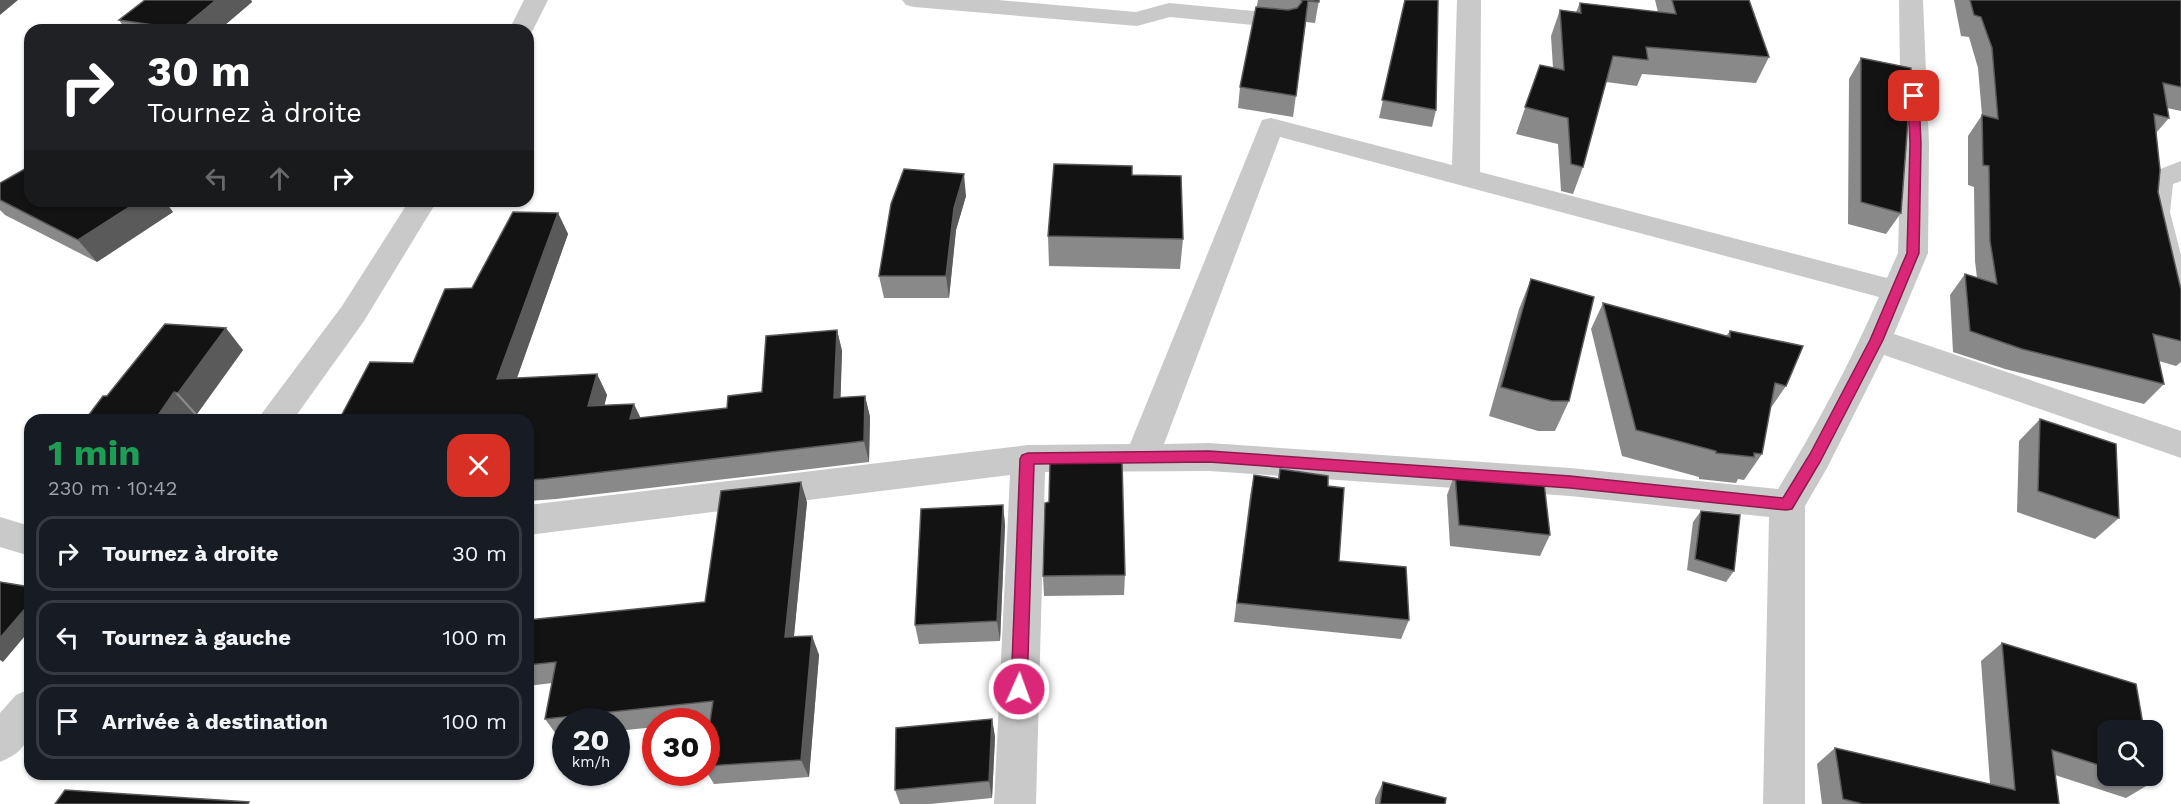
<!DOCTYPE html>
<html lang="fr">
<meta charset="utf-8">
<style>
body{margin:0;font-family:"Work Sans",sans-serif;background:#20242c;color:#f1f3f6;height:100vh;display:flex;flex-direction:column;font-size:22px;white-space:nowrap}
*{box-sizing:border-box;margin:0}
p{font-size:20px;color:#9ea1a6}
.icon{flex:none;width:33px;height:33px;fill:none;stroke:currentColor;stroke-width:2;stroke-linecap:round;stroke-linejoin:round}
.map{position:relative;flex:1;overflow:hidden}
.side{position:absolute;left:24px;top:414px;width:510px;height:366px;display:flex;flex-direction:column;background:#171b24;border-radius:18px;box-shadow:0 2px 4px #0004}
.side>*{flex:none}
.guide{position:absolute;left:24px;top:24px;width:510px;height:183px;border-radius:18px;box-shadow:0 2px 4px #0004;background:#202124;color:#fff;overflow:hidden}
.buttons{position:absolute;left:2097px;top:720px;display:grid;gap:12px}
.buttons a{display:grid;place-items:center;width:66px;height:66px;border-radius:12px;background:#171b24;box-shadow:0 2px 4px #0004;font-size:30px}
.speed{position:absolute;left:552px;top:708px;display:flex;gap:12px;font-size:30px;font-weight:700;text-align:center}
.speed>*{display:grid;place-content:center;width:78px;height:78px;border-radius:50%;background:#171b24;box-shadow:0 2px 4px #0004;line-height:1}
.speed small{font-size:15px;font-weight:400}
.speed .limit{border:9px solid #d22;background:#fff;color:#111}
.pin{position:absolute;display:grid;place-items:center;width:51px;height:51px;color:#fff;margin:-26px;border-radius:12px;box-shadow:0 3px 9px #0006}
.me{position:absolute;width:66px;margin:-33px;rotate:2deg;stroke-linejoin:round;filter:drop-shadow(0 0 4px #0008)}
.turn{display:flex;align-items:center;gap:21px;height:126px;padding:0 24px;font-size:27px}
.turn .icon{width:78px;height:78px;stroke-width:2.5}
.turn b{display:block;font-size:42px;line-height:51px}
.lanes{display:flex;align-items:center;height:57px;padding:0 24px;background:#0003;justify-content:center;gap:30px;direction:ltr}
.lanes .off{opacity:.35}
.round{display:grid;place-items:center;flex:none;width:63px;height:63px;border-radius:18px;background:#20242c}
.overview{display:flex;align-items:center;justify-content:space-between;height:102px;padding:0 24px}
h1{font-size:36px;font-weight:700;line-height:45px;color:#1e9e55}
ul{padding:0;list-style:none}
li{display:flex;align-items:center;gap:18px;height:75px;margin:0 12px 9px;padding:0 12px;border:3px solid #363941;border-radius:18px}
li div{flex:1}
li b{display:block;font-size:22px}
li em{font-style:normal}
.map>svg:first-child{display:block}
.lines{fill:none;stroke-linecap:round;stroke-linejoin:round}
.minor{fill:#c9c9c9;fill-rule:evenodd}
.tertiary{fill:#c9c9c9;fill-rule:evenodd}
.wall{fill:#898989}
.shaded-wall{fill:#5a5a5a}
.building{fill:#131313;stroke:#5a5a5a;stroke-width:1.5}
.route{fill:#db2777;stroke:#8e194d;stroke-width:1.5}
</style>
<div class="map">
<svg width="2181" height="804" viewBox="0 0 2181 804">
<rect width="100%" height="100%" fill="#fff"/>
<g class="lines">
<g class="minor">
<polygon points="902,0 998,0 1136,12 1169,3 1285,14 1294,16 1297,21 1294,26 1285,28 1170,17 1137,26 914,7 906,5"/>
<path d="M 1457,0 L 1481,0 L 1480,172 L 1887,278 L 1898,253 L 1901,144 L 1899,0 L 1923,0 L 1929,144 L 1928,253 L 1894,334 L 2181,431 L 2181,458 L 1884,355 L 1827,468 L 1805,506 L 1805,804 L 1763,804 L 1769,517 L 1570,496 L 1209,471 L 1045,472 L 1036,804 L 994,804 L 1010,475 L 528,535 L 528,505 L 1028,445 L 1130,444 L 1262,120 L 1271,118 L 1452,165 ZM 1280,137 L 1879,297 C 1850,363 1816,427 1778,489 L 1570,468 L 1209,443 L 1164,444 Z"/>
<polygon points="2181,161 2181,181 2173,184 2170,212 2181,255 2181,328 2170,325 2165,317 2142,212 2146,179 2150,173"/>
<polygon points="0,517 30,526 30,556 0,547"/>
</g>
<g class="tertiary">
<polygon points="524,0 548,0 533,30 528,36 528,30 509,30"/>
<polygon points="409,201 437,201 364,321 293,420 257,420 342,306"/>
<path d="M 30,689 C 30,724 38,747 0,762 L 0,713 L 16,695 Z"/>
</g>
</g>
<g class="wall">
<polygon points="145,0 251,0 252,2 219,30 126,30 119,20"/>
<polygon points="1258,0 1319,0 1315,23 1306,22 1293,117 1238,108 1240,87"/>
<polygon points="1405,0 1436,110 1432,127 1379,118"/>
<polygon points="1655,0 1749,0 1769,57 1756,83 1642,74 1637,86 1606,82 1583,167 1573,194 1561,191 1558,144 1516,134 1540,65 1553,68 1551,36 1560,10 1576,12 1580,3 1658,12"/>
<polygon points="1954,0 2181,0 2181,111 2167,108 2169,118 2156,133 2158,192 2181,290 2181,362 2176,366 2159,361 2164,384 2144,404 2005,369 1953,352 1950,295 1965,274 1977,278 1975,261 1974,187 1968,185 1968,136 1982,115 1978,68 1969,37 1961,36"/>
<polygon points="1861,58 1912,119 1908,126 1901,213 1886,234 1848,224 1849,79"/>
<polygon points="1132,175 1183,239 1180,269 1049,266 1048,236"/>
<polygon points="0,183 173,212 97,262 5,215 0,210"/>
<polygon points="966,196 956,230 949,298 884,298 879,276"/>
<polygon points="558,213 568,234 517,378 597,374 607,395 604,405 641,418 727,408 762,392 837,330 842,351 840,398 865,396 870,417 869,462 556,499 528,501 528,420 413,363 472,288"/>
<polygon points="1531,279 1569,401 1555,431 1538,431 1489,416 1519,309"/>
<polygon points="1603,303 1726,336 1730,331 1786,386 1770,409 1762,454 1744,480 1738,479 1736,483 1699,479 1699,477 1622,456 1591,329"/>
<polygon points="243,350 197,414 194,414 190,420 85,420 107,396"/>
<polygon points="2040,419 2119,518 2095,539 2017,512 2019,441"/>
<polygon points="1280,469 1328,486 1339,561 1409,620 1401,639 1234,622 1250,496 1254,475 1278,478"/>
<polygon points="1455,474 1550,535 1540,556 1450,546 1447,495"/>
<polygon points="807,502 794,636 812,636 819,655 809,777 714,784 706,771 706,748 711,721 656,722 656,727 616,731 616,722 566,722 566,737 559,738 545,719 552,683 528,686 528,620 705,602"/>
<polygon points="1049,502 1125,575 1124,595 1044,596 1043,576"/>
<polygon points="1003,505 1005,525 1000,641 919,644 915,625"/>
<polygon points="1701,511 1734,571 1726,582 1687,570 1693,522"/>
<polygon points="2002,643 2108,730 2108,776 2151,776 2153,782 2126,798 2055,775 2059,804 1822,804 1817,764 1835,748 1990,784 1981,661"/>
<polygon points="992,719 995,737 992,798 930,804 900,804 895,790"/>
<polygon points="1383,782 1445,804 1375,804 1375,799"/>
</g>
<g class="shaded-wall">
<polygon points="0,0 18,0 0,15"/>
<polygon points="216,0 251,0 252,2 219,30 182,30 181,29"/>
<polygon points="964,174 966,196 956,230 949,298 946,276 954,208"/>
<polygon points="139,201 165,201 173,212 97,262 78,240"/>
<polygon points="558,213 568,234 509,400 497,379"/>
<polygon points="226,328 243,350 197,414 178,393"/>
<polygon points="837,330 842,351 840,419 834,398"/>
<polygon points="597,374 607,395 599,427 588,406"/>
<polygon points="174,392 194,414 190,420 155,420"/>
<polygon points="865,396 870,417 869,462 864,441"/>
<polygon points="634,404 644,425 630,419"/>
<polygon points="801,482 807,502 792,656 785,637"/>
<polygon points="1003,505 1005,525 1000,641 997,621"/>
<polygon points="528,580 534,589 528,620"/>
<polygon points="30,603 30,630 3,662 0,660 0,638"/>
<polygon points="812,636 819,655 809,777 801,760"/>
<polygon points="992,719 995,737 992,798 989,781"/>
</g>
<g class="building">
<polygon points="145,0 216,0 181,29 119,20"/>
<polygon points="1301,0 1319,0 1319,2 1308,1 1296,96 1240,87 1256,7 1288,10 1297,8 1302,2"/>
<polygon points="1405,0 1438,0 1436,110 1382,100"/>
<polygon points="1672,0 1749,0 1769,57 1646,47 1648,60 1613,56 1583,167 1571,164 1568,118 1525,107 1540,65 1564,70 1560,10 1581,13 1580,3 1676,14"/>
<polygon points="1970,0 2181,0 2181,87 2163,83 2169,118 2154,114 2160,170 2158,192 2181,290 2181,341 2153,334 2164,384 2022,349 1970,331 1965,274 1997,284 1990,241 1989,166 1983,165 1982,115 1998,119 1992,48 1981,17 1974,15"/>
<polygon points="1861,58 1911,68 1912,119 1908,119 1901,213 1861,202"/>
<polygon points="1054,164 1132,166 1132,175 1181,176 1183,239 1048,236"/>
<polygon points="30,166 30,201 139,201 78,240 0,200 0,183"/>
<polygon points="904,169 964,174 954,208 946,276 879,276 891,204"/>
<polygon points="513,212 558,213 497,379 597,374 588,406 634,404 630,419 727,408 728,396 762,392 766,336 837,330 834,398 865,396 864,441 544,479 528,480 528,420 339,420 370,362 413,363 445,289 472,288"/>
<polygon points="1531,279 1594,297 1569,401 1552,401 1501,387"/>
<polygon points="1603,303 1730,337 1730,331 1803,346 1786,386 1775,383 1762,454 1754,453 1754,457 1716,453 1716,451 1636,430"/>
<polygon points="165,324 226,328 178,393 174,392 155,420 85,420 103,396 107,396"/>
<polygon points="2040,419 2116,444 2119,518 2038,491"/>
<polygon points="1122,461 1125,575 1043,576 1045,503 1049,502 1050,462"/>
<polygon points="1280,469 1328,476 1328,486 1344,488 1339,561 1406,567 1409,620 1237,603 1254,475 1279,479"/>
<polygon points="1455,474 1544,483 1550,535 1459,525"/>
<polygon points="801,482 785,637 812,636 801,760 706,766 706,748 713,701 545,719 556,662 528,665 528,620 705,602 721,491"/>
<polygon points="1003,505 997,621 915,625 921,509"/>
<polygon points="1701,511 1740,515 1734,571 1695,559"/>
<polygon points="0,582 30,587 30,603 0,638"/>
<polygon points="2002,643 2136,684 2144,730 2108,730 2108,768 2052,750 2059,804 1863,804 1843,799 1835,748 2015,790"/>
<polygon points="992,719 989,781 895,790 896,728"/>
<polygon points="2132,776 2151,776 2153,782"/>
<polygon points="1383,782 1446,798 1445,804 1380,804"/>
<polygon points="65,790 249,802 248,804 55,804"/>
</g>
<polygon class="route" points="1914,93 1919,96 1921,144 1919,253 1883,340 1820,462 1792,509 1786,510 1570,488 1209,462 1034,464 1027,689 1025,694 1019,696 1013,694 1011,689 1020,459 1022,455 1028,453 1209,451 1570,476 1783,498 1810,454 1870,340 1907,253 1910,144 1908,96"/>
</svg>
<div class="buttons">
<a><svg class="icon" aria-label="search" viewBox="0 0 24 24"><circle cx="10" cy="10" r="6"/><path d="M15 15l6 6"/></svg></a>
</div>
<div class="speed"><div>20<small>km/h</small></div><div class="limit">30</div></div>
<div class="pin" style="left:1914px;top:96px;background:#d93025"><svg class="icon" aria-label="arrive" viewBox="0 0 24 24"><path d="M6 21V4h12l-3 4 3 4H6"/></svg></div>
<svg class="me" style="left:1019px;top:689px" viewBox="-20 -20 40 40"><circle r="17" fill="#db2777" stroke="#fff" stroke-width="3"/><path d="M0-11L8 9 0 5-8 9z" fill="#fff"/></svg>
<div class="guide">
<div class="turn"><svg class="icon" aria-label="right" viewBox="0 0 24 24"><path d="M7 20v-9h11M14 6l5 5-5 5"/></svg><div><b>30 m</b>Tournez à droite</div></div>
<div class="lanes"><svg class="icon off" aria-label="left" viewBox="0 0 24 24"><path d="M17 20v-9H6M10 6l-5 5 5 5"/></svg><svg class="icon off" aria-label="ahead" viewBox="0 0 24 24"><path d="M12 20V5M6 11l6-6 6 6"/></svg><svg class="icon" aria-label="right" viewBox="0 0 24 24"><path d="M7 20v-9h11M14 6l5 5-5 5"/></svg></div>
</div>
<section class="side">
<div class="overview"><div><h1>1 min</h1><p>230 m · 10:42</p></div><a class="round" style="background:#d93025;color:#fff"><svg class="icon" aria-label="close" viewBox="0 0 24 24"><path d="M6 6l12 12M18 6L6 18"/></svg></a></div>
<ul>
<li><svg class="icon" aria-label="right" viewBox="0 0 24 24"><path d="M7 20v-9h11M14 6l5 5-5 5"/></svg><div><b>Tournez à droite</b></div><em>30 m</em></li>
<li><svg class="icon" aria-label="left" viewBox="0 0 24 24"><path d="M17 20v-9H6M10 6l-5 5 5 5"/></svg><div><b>Tournez à gauche</b></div><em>100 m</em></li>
<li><svg class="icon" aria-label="arrive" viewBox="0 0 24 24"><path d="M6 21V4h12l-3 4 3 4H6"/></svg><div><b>Arrivée à destination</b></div><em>100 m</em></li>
</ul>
</section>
</div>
